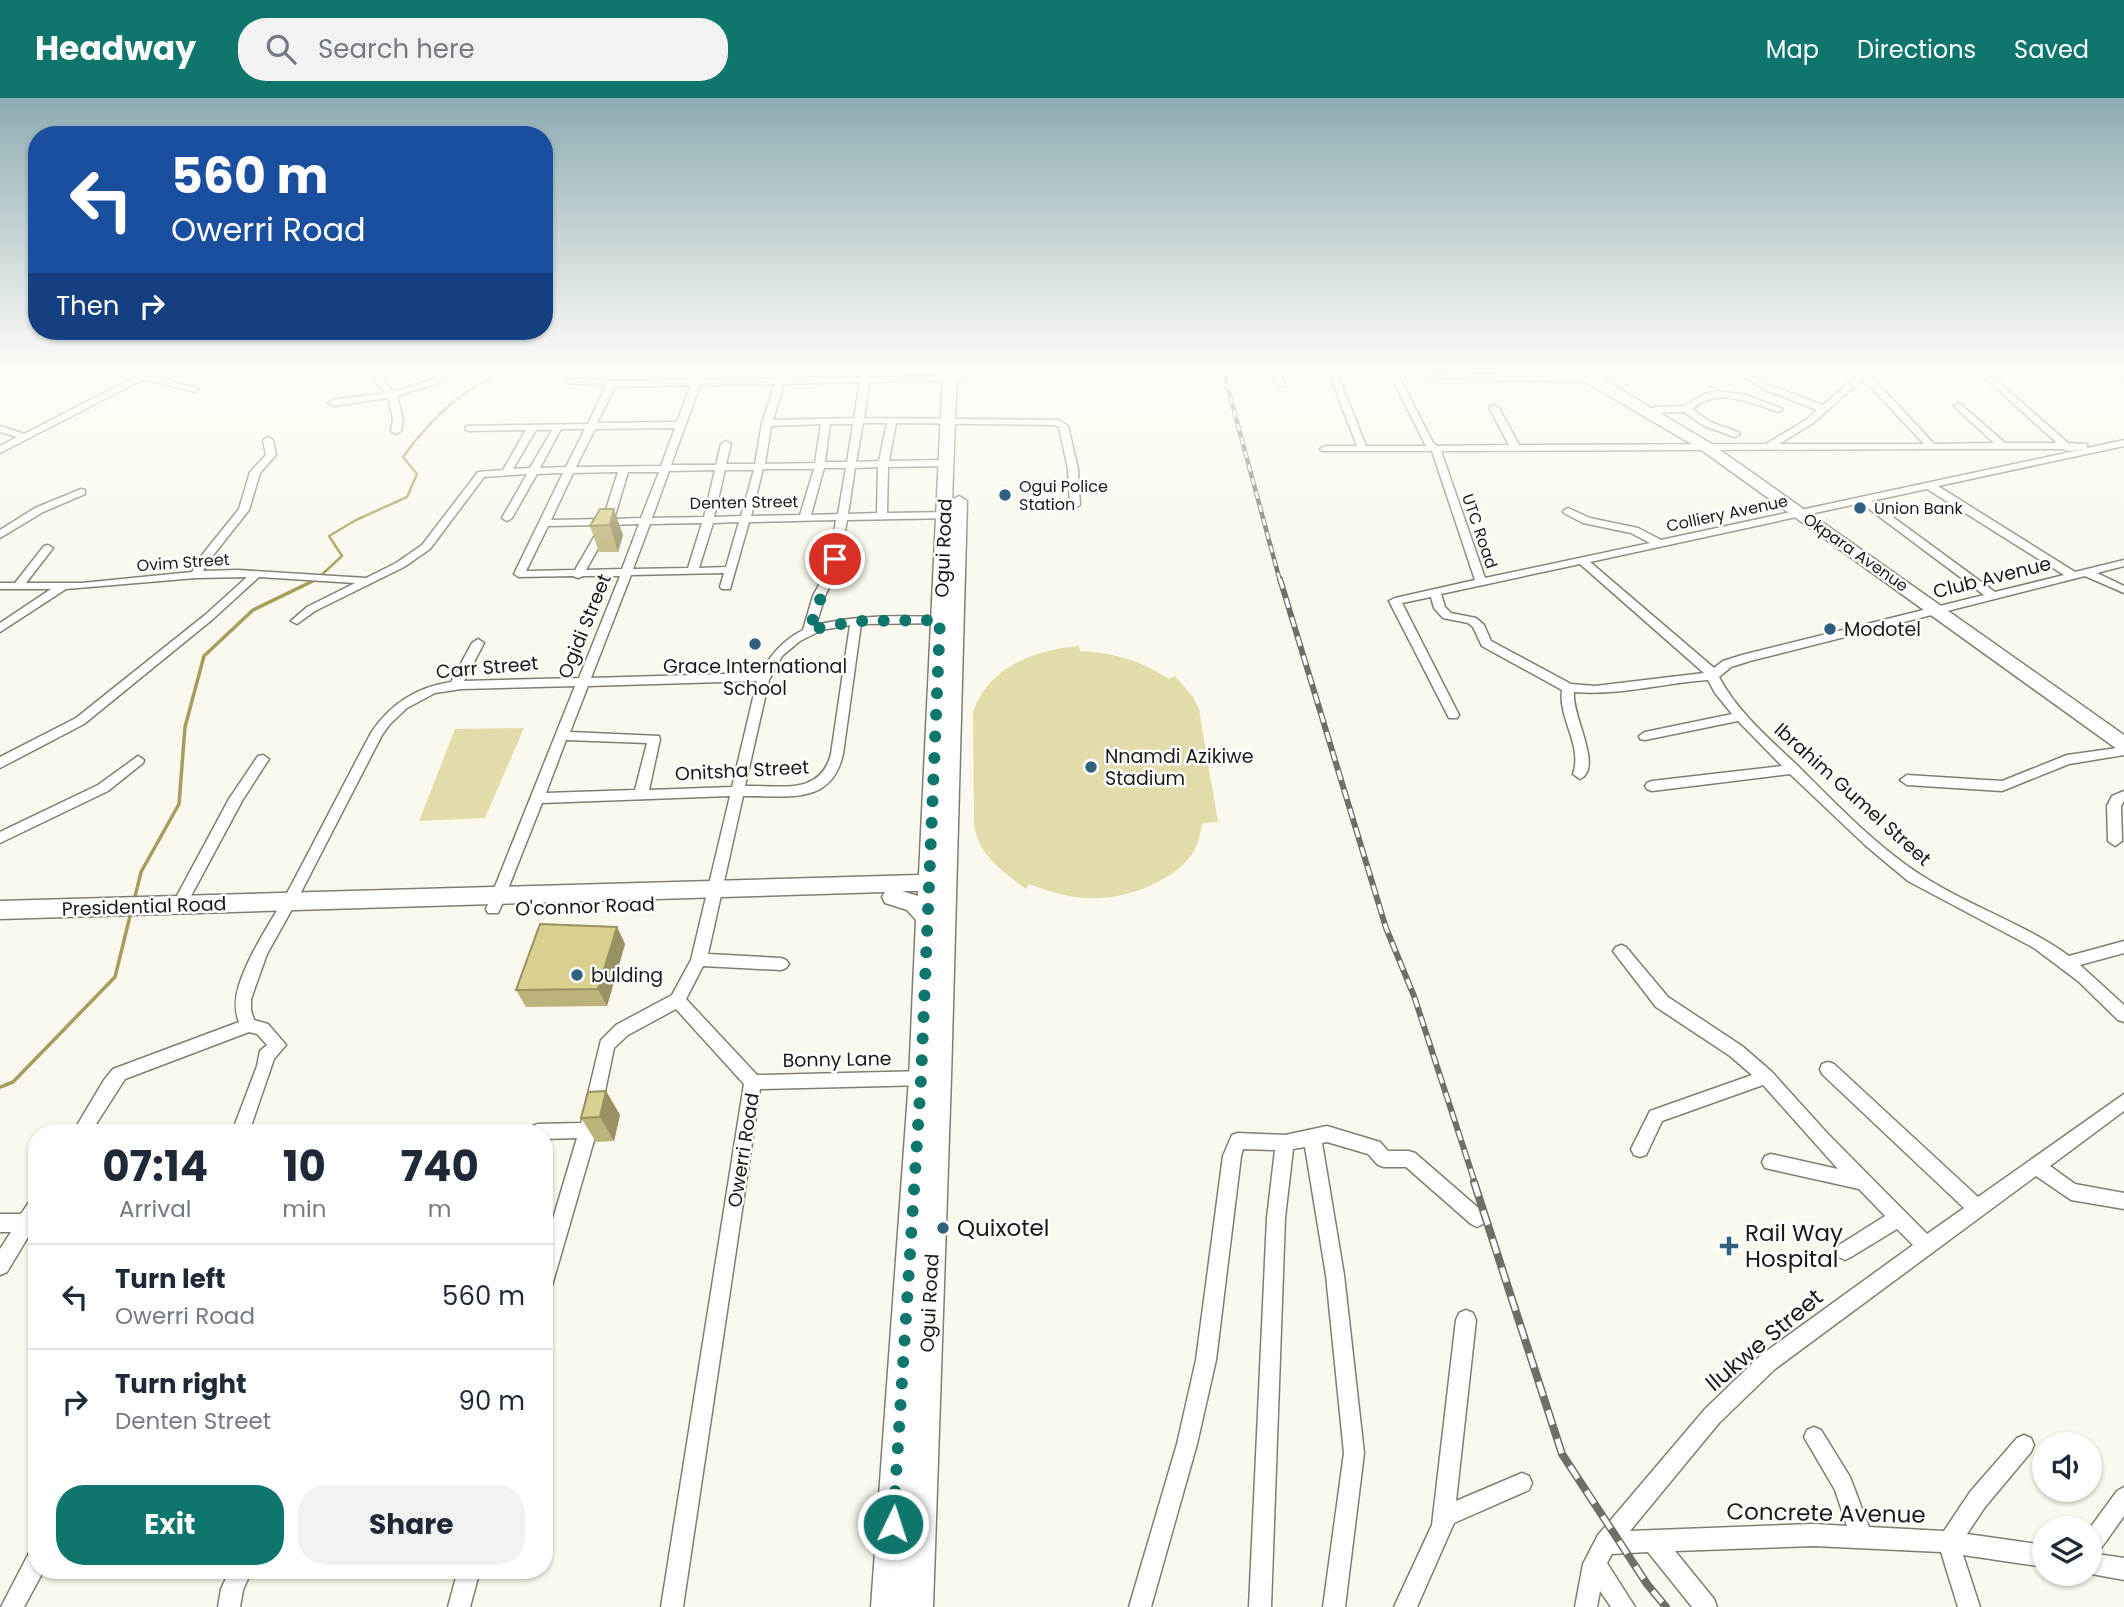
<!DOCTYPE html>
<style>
body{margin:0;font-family:Poppins,sans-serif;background:#f2f2f3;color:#1f2937;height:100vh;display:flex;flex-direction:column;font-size:26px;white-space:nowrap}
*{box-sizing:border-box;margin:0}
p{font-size:23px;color:#747a83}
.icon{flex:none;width:38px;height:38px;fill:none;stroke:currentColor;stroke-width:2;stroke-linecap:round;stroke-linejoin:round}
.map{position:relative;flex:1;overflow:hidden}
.sheet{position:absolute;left:28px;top:1026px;width:525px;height:455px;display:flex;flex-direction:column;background:#fff;border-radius:28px;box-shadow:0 2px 5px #0004}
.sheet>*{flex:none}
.hud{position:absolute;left:28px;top:28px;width:525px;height:214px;border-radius:28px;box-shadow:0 2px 5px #0004;background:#1a4fa0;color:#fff;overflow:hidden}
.fabs{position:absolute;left:2032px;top:1334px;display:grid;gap:14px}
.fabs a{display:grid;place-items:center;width:70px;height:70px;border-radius:50%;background:#fff;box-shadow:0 2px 5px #0004;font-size:35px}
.pin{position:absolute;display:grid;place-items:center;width:60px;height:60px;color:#fff;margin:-30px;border:4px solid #fff;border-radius:50%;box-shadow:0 2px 7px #0007}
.me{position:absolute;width:77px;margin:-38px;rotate:4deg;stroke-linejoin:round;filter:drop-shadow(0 0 5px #0008)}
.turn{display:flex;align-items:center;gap:24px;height:147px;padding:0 28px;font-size:32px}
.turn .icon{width:91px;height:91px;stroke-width:2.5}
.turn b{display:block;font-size:49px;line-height:60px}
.then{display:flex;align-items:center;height:66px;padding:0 28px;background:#0003;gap:14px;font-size:26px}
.eta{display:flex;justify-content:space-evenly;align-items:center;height:119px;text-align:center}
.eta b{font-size:42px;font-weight:700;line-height:49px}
.primary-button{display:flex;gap:14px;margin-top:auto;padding:14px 28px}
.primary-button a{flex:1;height:80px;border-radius:28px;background:#0f766e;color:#fff;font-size:28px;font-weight:700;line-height:80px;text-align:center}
.primary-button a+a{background:#f2f2f3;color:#1f2937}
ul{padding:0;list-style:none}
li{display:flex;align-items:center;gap:21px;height:105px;padding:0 28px;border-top:2px solid #e0e1e3}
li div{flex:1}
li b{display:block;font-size:26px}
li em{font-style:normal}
header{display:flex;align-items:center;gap:42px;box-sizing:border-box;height:98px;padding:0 35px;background:#0f766e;color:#fff}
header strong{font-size:33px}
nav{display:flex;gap:38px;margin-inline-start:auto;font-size:24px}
.search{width:490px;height:63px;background:#f2f2f3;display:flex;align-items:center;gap:18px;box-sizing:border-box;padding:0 24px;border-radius:28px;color:#747a83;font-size:26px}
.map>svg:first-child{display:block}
.green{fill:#e2dcaa}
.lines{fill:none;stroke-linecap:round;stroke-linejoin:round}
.stream-far1{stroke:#a69e5e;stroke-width:2.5}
.stream{stroke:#a69e5e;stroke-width:3.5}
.street-casing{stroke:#807e73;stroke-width:3}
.primary-casing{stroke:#807e73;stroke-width:3}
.street{fill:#fff;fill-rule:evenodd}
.primary{fill:#fff;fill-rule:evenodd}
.rail-far2-casing{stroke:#706e67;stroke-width:4.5}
.rail-far1-casing{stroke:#706e67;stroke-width:6}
.rail-casing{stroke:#706e67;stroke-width:8}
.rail-far2{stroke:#fff;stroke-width:2.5;stroke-dasharray:7;stroke-linecap:butt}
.rail-far1{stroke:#fff;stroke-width:3.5;stroke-dasharray:10;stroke-linecap:butt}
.rail{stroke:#fff;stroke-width:5;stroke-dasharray:15;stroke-linecap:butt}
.wall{fill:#bbb37a}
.shaded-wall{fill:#989263}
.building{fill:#d9d08e;stroke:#989263;stroke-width:2}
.route{stroke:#0f766e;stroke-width:12;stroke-dasharray:0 21.6}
.poi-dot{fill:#30617f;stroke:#fff;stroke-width:2.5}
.labels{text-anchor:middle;stroke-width:5;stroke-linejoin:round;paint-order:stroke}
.far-poi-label{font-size:16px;fill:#1b1a16;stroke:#fff;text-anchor:start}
.far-street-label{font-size:16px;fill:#1b1a16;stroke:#fff}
.street-label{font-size:19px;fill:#1b1a16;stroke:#fff}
.poi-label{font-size:19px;fill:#1b1a16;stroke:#fff;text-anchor:start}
.near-poi-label{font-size:23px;fill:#1b1a16;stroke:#fff;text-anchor:start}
.near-street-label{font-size:23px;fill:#1b1a16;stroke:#fff}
</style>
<header>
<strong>Headway</strong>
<div class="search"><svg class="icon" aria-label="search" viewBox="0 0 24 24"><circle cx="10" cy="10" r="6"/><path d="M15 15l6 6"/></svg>Search here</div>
<nav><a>Map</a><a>Directions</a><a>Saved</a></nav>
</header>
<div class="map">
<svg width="2124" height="1509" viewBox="0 0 2124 1509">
<rect width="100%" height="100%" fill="#fbf9ed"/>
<g class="green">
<path d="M 1079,548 L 1080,553 C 1114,555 1140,562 1169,581 L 1175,578 L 1193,599 L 1199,611 L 1218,724 L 1203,725 C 1200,733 1199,743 1195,751 C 1177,784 1122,803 1086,800 C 1066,799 1048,793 1029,786 L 1026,791 C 1002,773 976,755 974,724 L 973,614 C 989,568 1035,552 1079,548 Z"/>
<polygon points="524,630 485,720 419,723 455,631"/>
</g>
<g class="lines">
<path class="stream-far1" d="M 315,483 L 342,458 L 329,438 L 356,422 L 407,399 L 417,376 L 403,359 C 432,319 464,288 511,272"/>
<g class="stream">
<polyline points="134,803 141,774 179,706 185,629 204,558 253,512 317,481"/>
<polyline points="0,989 13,984 115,879 131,814"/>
</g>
<defs>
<g id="street">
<polygon points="148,272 158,272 151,277 199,291 195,294 144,281 0,355 0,348 17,339 0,334 0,328 24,336"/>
<polygon points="373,272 381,272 386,286 394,294 434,280 436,272 461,272 443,279 441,284 397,298 403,321 401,333 396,336 391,333 393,321 388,300 333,308 328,305 333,302 385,295 378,287"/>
<path d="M 697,272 L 705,272 L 702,282 L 777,281 L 780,272 L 788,272 L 786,280 L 861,279 L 863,272 L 871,272 L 870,279 L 964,278 L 964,282 L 961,283 L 869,284 L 864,320 L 1059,322 L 1068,328 L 1078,371 L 1080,407 L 1075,410 L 1070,407 L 1068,371 L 1059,329 L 1054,327 L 896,325 L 889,363 L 947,362 L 952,365 L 947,368 L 888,369 L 887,415 L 953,414 L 958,417 L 953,420 L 847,422 L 839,468 L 825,498 L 816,527 C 860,516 903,518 948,519 L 954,522 L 948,525 L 861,526 L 843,656 C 831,709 786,697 743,698 L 708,856 L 781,860 L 786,862 L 789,866 L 786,870 L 781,872 L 703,868 L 686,901 L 757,977 L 927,973 L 933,975 L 935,980 L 933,985 L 927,987 L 760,991 L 683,1509 L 661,1509 L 744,986 L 676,911 L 628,937 L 614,950 L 597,1032 L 553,1184 L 551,1191 L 544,1193 L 544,1151 L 577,1040 L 544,1041 L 544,1034 L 528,1034 L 531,1029 L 537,1026 L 581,1025 L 601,942 L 616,927 L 672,897 L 691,862 L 730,698 L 542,705 L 500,811 L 498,815 L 488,815 L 486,811 L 575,588 L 461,591 L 435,595 L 407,610 L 390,626 L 382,637 L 296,804 L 267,856 L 251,901 L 251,912 L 254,922 L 268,926 L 286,947 L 274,961 L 249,1034 L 232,1034 L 257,968 L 260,953 L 267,947 L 257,936 L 249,934 L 125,981 L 91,1034 L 73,1034 L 104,982 L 113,971 L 239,924 C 234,911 235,900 239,887 C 250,854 269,827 286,797 C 315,743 342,689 371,635 C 390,606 417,589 451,584 L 472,545 L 478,541 L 484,545 L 464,583 L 579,580 L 620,478 L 583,478 L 578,480 L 573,478 L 519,479 L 514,476 L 563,375 L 537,376 L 512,420 L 507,423 L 502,420 L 527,376 L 484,379 L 430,451 L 404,469 L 315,513 L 297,526 L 291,523 L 307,509 L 355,485 L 259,479 L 213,521 L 84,626 L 0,670 L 0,659 L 76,620 L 205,517 L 247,479 L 196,480 L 66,491 L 0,534 L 0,525 L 51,491 L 0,491 L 0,485 L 15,485 L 44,448 L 48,447 L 53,450 L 26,485 L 82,485 L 192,474 L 202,457 L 239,411 L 250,374 L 266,357 L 263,342 L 268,339 L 273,342 L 276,357 L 260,375 L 249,412 L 211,460 L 203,473 L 238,472 L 366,480 L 396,465 L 422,447 L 478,374 L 503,372 L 526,332 L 469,333 L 466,332 L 466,328 L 588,326 L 606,288 L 568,285 L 565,284 L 565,280 L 612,283 L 693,282 ZM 860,284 L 854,320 L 773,322 L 784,286 ZM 775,286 L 762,325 L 755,366 L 726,366 L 731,346 L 726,343 L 721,346 L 716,367 L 671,367 L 700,287 ZM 691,287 L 677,324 L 597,325 L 615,289 ZM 863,325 L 887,325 L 879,363 L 856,364 ZM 821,326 L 815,365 L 765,366 L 771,328 ZM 830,326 L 853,326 L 847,364 L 825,364 ZM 675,330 L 661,368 L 576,369 L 595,331 ZM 561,331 L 585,331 L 566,369 L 540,370 ZM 536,332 L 552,332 L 530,370 L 513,371 ZM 878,369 L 877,415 L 848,416 L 855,370 ZM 824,370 L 846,370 L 838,416 L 811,417 ZM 763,371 L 814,371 L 800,417 L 751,418 ZM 715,372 L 704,419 L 652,420 L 669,373 ZM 725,372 L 754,372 L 741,418 L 714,419 ZM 618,374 L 603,421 L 551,422 L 573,375 ZM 628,374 L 659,374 L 641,420 L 614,421 ZM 836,422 L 829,468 L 813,498 L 803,532 C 783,542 772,556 760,575 L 591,580 L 631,477 L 724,475 L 720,489 L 722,491 L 730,491 L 749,424 ZM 739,424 L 726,469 L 699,470 L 713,425 ZM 702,425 L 688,470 L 633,471 L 650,426 ZM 639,426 L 622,471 L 586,472 L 611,427 ZM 601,427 L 575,472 L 526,473 L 548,428 ZM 850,527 L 831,656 C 820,698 781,687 745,688 L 769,582 L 782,558 L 800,543 L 822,532 ZM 757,583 L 732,689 L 649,692 L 660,641 L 659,638 L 570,634 L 588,588 ZM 566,642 L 647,645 L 635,692 L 546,695 Z"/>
<polygon points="1271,272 1279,272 1285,287 1284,289 1278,289"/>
<path d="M 1328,272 L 1336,272 L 1366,348 L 1426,348 L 1388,272 L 1396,272 L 1432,343 L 1437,348 L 1509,347 L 1489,310 L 1494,307 L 1499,310 L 1519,347 L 1766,346 L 1806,322 L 1817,312 L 1763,291 L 1734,272 L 1744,272 L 1769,287 L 1823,307 L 1859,276 L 1856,272 L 1872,272 L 1869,276 L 1934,346 L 1994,345 L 1956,310 L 1954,308 L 1959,305 L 2005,345 L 2057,345 L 1976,272 L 1985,272 L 2068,345 L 2087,346 L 2087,350 L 2124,342 L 2124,348 L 1938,388 L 2075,474 L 2124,462 L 2124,468 L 2097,475 L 2124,488 L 2124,495 L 2085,478 L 1750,563 L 1731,569 L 1719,579 C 1737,614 1772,643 1800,670 C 1838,708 1882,754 1929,782 C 1974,810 2025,826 2069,858 L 2124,843 L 2124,855 L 2080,867 L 2124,907 L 2124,924 L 2118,922 L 2078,883 L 2034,850 L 1908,783 L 1865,747 L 1790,676 L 1652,693 L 1647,691 L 1645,688 L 1647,685 L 1652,683 L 1782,668 L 1738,623 L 1645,642 L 1640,641 L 1639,638 L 1645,634 L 1732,616 L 1715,595 L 1708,582 C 1664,585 1618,598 1574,594 C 1571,617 1604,670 1580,681 L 1573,676 C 1583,647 1558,621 1562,592 L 1482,548 L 1473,529 L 1468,525 L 1443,520 L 1434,510 L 1431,499 L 1402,505 L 1459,617 L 1457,620 L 1449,620 L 1389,503 L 1395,500 L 1475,482 L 1432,353 L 1322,353 L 1320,351 L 1325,348 L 1357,348 ZM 1863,281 L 1924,346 L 1779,346 L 1812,326 ZM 1934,351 L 2063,351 L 2068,353 L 2084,351 L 1661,442 L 1638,430 L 1590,420 L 1568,410 L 1563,413 L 1564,415 L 1583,425 L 1631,435 L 1650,445 L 1485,480 L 1441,353 ZM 1927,391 L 2064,477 L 1995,494 L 1871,403 ZM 1861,405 L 1984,497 L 1742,557 L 1723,563 L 1714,570 L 1590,464 ZM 1580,466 L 1704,575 L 1595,588 L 1571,586 L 1491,543 L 1484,527 L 1476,520 L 1451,515 L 1445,509 L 1441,496 Z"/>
<polygon points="2124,274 2124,280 2116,278 2117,276"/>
<polygon points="1427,275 1600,278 1604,281 1600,284 1424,280 1423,278"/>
<path d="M 1718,293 L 1746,297 L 1783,311 L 1778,314 C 1749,305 1719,288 1692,311 L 1710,324 L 1738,334 L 1740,336 L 1735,339 L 1704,328 L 1684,314 L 1655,315 L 1650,312 L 1655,309 L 1684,308 L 1704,296 Z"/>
<polygon points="81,391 85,392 85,396 43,414 0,440 0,432 35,410"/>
<polygon points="2124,649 2124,657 2069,666 2002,693 1907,687 1900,682 1907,677 2002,683 2067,657"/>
<polygon points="263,657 269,661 242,703 184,811 174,811 172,807 229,701 258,658"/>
<polygon points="138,658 144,662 143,665 108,693 0,745 0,734 98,687"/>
<polygon points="2124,693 2124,703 2121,708 2122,743 2115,748 2108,743 2107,708 2112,698"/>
<polygon points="1621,847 1626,849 1668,899 1742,948 1772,974 1827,1035 1927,1136 1964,1110 1822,976 1820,971 1822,966 1828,964 1834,966 1978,1099 2124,996 2124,1013 2050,1068 2075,1086 2124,1095 2124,1111 2071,1102 2036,1078 1775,1271 1719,1325 1630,1433 1814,1426 1847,1428 1835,1392 1804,1339 1807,1332 1814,1329 1821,1332 1850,1379 1869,1429 1944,1433 1970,1394 2017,1340 2024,1337 2031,1340 2034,1347 2031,1354 1985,1409 1967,1436 2044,1447 2044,1469 1963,1457 1980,1509 1958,1509 1941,1454 1814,1448 1675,1453 1714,1501 1717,1509 1692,1509 1648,1454 1612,1456 1607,1465 1635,1509 1611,1509 1600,1493 1597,1509 1575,1509 1583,1466 1598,1437 1705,1311 1761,1257 1913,1147 1897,1131 1851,1159 1845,1162 1839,1159 1836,1153 1839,1147 1885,1118 1859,1091 1765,1070 1762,1064 1765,1058 1771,1056 1838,1071 1763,987 1662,1023 1646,1057 1640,1059 1634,1057 1631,1051 1650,1013 1752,977 1730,958 1656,909 1616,857 1613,853 1616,849"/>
<polygon points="1327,1028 1380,1044 1388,1053 1409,1053 1415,1055 1483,1114 1486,1120 1483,1126 1477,1129 1471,1126 1406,1069 1384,1069 1378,1067 1368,1056 1327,1044 1322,1045 1344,1177 1364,1355 1345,1509 1323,1509 1344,1355 1326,1177 1305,1049 1293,1051 1285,1120 1271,1509 1249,1509 1267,1120 1275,1052 1243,1051 1241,1058 1216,1262 1197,1346 1151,1509 1129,1509 1177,1346 1196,1262 1223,1058 1232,1037 1238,1035 1285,1037"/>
<polygon points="37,1099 37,1124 7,1174 0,1177 0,1151 11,1134 0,1134 0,1116 21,1116 31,1101"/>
<polygon points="1466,1212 1473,1215 1476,1222 1456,1403 1522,1375 1529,1378 1532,1385 1529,1392 1454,1425 1417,1509 1394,1509 1432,1427 1456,1222 1459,1215"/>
<polygon points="2124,1389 2124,1418 2097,1456 2124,1460 2124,1482 2086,1475 2090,1475 2090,1430 2117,1393"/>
<polygon points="37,1452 37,1472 44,1472 24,1509 1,1509 29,1455"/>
<polygon points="230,1472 252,1472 243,1492 240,1509 218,1509 221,1491"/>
<polygon points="458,1472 480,1472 470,1509 448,1509"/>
</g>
<g id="primary">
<path d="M 943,272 L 957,272 L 952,402 L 959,398 L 967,403 L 951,980 L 933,1509 L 871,1509 L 909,981 L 916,822 L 907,812 L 885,805 L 882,799 L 885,794 L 0,821 L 0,803 L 919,777 ZM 902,793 L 918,793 L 918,798 Z"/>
<polygon points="1575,272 1588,272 1710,345 2124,637 2124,653 2117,651 1700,351 1584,283"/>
</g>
</defs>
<use href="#street" class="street-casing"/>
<use href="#primary" class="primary-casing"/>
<use href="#street" class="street"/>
<use href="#primary" class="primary"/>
<defs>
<polyline id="rail-far2" points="1223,272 1280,483"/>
<polyline id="rail-far1" points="1280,481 1386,830 1414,898 1475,1085"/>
<polyline id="rail" points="1474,1084 1562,1356 1647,1486 1666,1509"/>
</defs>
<use href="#rail-far2" class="rail-far2-casing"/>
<use href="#rail-far1" class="rail-far1-casing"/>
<use href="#rail" class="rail-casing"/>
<use href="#rail-far2" class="rail-far2"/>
<use href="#rail-far1" class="rail-far1"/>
<use href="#rail" class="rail"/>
</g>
<g class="wall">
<polygon points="600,411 623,437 618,454 599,454 590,428"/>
<polygon points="617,829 625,846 607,908 526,909 516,892"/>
<polygon points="606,993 620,1017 614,1043 596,1044 581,1020"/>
</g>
<g class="shaded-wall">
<polygon points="614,411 623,437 618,454 610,427"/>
<polygon points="617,829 625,846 607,908 598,891"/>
<polygon points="606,993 620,1017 614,1043 600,1019"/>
</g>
<g class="building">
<polygon points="600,411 614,411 610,427 590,428"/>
<polygon points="540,826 617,829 598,891 516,892"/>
<polygon points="606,993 600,1019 581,1020 588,994"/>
</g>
<linearGradient id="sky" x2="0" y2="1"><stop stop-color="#8dabb1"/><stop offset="0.56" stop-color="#fdfcf7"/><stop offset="1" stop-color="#fdfcf7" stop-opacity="0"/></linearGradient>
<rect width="2124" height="483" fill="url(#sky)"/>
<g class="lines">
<polyline class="route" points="835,461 809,532 856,523 940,522 921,981 893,1426"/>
</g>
<g class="poi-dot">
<circle cx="1005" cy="397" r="7"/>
<circle cx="1860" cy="410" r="7"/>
<circle cx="1830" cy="531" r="7"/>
<circle cx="755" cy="546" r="7"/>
<circle cx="1091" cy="669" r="7"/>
<circle cx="577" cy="877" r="7"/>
<circle cx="943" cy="1130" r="7"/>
<path d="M1725.5 1137.5h7v7h7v7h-7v7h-7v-7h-7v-7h7z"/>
</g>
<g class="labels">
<g class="far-poi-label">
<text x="1019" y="394">Ogui Police<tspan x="1019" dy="18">Station</tspan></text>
<text x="1874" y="416">Union Bank</text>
</g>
<g class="far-street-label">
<text transform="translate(744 404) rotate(-1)" y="6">Denten Street</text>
<text transform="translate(1727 415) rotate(-12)" y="6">Colliery Avenue</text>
<text transform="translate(1480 433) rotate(71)" y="6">UTC Road</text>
<text transform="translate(1856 454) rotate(35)" y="6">Okpara Avenue</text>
<text transform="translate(183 464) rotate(-4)" y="6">Ovim Street</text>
</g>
<g class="street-label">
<text transform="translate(943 450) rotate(-88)" y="7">Ogui Road</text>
<text transform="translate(1992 479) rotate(-14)" y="7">Club Avenue</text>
<text transform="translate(584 528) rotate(-68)" y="7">Ogidi Street</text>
<text transform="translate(487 569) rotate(-5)" y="7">Carr Street</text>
<text transform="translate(742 672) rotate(-3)" y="7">Onitsha Street</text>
<text transform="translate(1853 696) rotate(42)" y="7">Ibrahim Gumel Street</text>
<text transform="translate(144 808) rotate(-2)" y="7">Presidential Road</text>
<text transform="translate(585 808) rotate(-2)" y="7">O'connor Road</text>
<text transform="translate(837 961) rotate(-1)" y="7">Bonny Lane</text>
<text transform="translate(743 1052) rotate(-81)" y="7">Owerri Road</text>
<text transform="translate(929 1205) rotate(-87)" y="7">Ogui Road</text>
</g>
<g class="poi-label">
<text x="1844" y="538">Modotel</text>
<text x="755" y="575" text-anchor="middle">Grace International<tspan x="755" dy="22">School</tspan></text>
<text x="1105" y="665">Nnamdi Azikiwe<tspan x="1105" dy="22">Stadium</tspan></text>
<text x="591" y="884">bulding</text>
</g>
<g class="near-poi-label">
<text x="957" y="1138">Quixotel</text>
<text x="1745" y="1143">Rail Way<tspan x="1745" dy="26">Hospital</tspan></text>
</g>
<g class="near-street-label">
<text transform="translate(1764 1242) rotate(-40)" y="8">Ilukwe Street</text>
<text transform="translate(1826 1415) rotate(1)" y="8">Concrete Avenue</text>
</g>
</g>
</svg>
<div class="fabs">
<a><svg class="icon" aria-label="sound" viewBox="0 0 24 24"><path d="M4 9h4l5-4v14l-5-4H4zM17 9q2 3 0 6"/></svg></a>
<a><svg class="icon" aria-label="layers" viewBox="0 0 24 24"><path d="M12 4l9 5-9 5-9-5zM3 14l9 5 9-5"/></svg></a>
</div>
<div class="pin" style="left:835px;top:461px;background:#d93025"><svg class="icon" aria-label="arrive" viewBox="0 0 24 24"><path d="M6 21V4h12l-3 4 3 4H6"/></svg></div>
<svg class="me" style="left:893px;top:1426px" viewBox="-20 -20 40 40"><circle r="17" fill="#0f766e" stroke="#fff" stroke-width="3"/><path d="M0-11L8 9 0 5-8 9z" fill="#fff"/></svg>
<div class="hud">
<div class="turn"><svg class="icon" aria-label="left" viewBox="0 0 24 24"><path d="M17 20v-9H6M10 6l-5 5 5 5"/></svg><div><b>560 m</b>Owerri Road</div></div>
<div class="then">Then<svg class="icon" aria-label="right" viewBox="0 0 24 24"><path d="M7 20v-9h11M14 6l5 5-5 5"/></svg></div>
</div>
<section class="sheet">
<div class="eta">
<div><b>07:14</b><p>Arrival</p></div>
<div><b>10</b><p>min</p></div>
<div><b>740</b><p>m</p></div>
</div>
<ul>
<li><svg class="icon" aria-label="left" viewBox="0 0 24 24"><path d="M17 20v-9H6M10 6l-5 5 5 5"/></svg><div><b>Turn left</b><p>Owerri Road</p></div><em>560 m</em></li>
<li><svg class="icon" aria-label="right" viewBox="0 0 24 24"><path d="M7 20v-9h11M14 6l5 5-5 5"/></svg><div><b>Turn right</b><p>Denten Street</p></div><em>90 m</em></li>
</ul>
<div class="primary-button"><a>Exit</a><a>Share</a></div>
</section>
</div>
